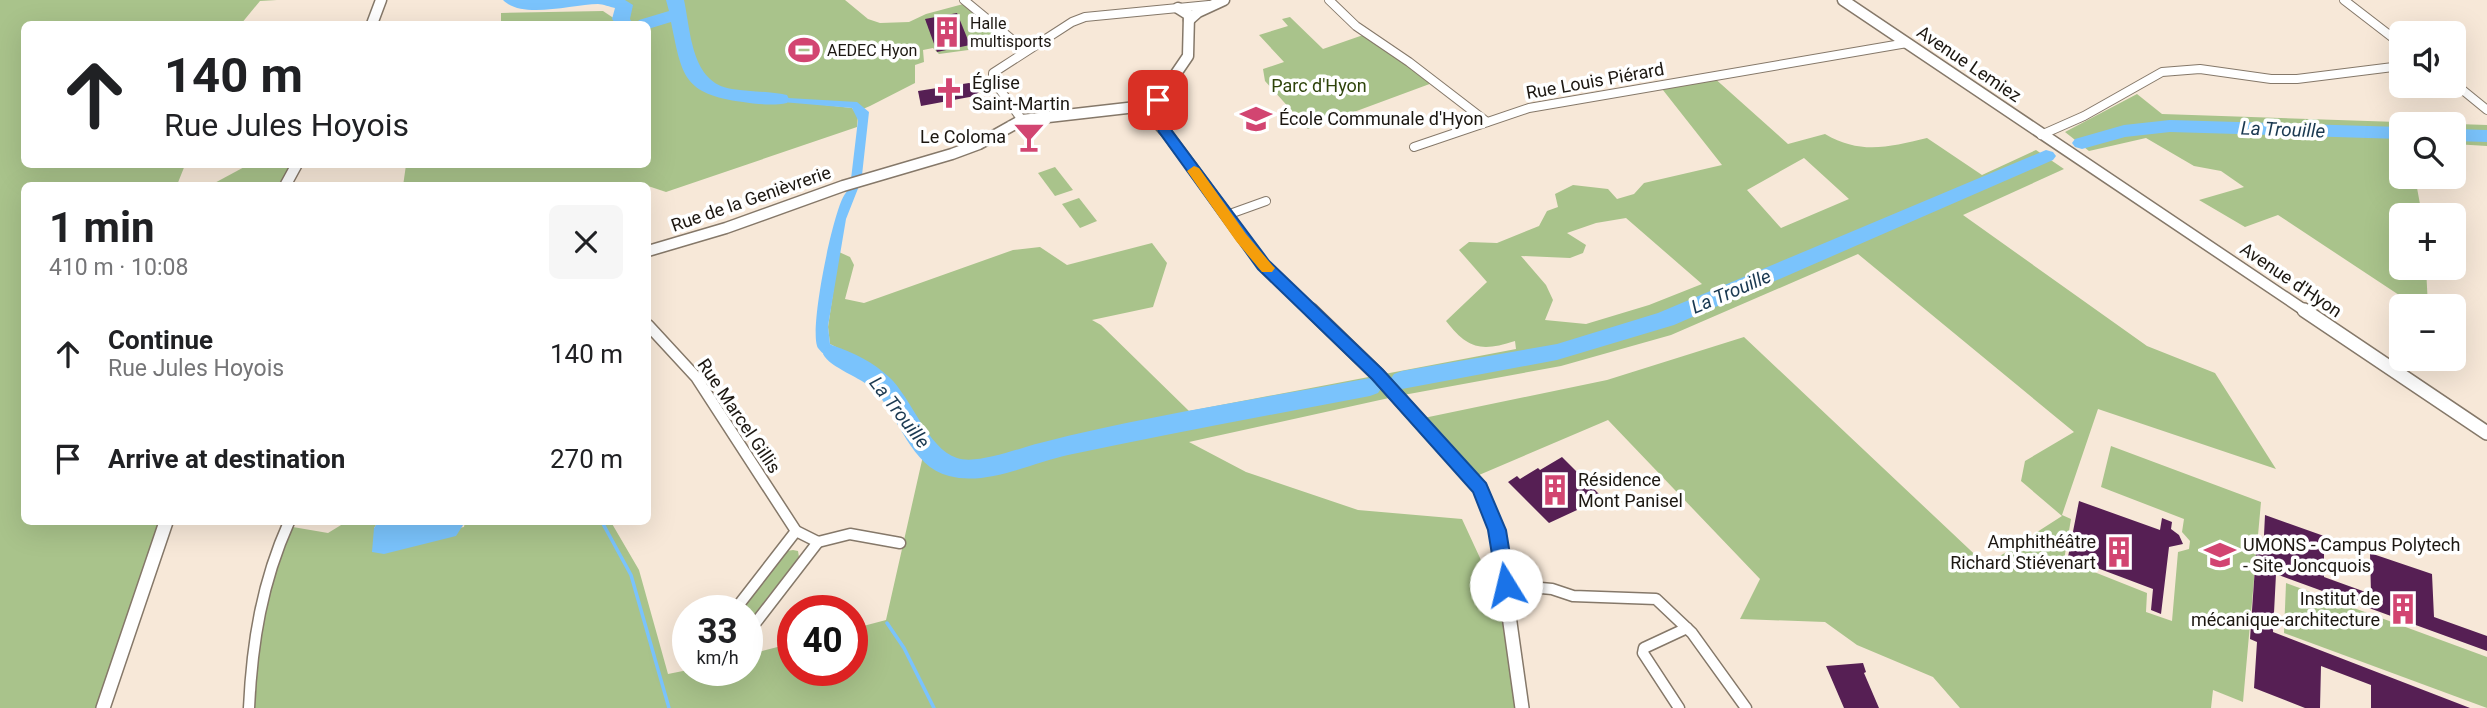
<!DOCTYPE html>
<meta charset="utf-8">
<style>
body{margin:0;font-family:Roboto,sans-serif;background:#f6f6f6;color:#202124;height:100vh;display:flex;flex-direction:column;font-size:26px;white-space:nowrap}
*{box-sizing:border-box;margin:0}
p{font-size:23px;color:#757577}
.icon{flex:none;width:38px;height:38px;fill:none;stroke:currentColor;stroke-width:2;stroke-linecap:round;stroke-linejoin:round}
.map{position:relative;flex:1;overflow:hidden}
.panel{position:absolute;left:21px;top:182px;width:630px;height:343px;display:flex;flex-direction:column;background:#fff;border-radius:10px;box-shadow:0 7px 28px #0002}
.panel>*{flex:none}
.guide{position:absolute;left:21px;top:21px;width:630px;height:147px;border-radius:10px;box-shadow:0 7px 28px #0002;background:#fff;color:#202124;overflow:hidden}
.tools{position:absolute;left:2389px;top:21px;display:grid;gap:14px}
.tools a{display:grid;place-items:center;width:77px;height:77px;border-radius:10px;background:#fff;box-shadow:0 7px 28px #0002;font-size:35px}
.speed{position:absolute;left:672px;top:595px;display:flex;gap:14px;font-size:35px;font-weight:700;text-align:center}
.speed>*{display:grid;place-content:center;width:91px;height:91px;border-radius:50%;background:#fff;box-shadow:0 7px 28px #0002;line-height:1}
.speed small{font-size:18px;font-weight:400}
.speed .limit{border:10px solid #d22;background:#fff;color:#111}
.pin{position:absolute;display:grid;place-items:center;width:60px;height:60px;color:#fff;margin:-30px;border-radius:14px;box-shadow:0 4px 10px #0006}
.me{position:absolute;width:77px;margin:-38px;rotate:351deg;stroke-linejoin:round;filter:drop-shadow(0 0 5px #0008)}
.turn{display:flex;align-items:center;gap:24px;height:147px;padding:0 28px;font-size:32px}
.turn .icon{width:91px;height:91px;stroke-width:2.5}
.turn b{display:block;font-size:49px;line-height:60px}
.round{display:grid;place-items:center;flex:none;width:74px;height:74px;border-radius:10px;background:#f6f6f6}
.summary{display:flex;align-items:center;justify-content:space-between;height:119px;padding:0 28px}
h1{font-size:42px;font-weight:700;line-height:52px}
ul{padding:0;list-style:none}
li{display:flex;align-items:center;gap:21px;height:105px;padding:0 28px}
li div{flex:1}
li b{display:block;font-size:26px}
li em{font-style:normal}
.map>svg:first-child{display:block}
.green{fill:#a9c38b;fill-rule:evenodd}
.water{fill:#7ac3fc}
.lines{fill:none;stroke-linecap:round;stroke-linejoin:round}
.stream{stroke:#7ac3fc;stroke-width:3.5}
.river{fill:#7ac3fc;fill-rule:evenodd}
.building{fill:#561f54}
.minor-far1-casing{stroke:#857869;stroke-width:10}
.minor-casing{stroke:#857869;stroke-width:13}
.tertiary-far1-casing{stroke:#857869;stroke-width:13}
.tertiary-casing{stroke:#857869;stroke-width:16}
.minor-far1{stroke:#fff;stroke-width:8}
.minor{stroke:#fff;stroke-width:10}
.tertiary-far1{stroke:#fff;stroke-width:10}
.tertiary{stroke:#fff;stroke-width:13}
.route{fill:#1a73e8;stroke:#114b97;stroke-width:2}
.slow{fill:#f59e0b}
.labels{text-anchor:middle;stroke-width:7;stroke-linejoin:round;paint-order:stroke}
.far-poi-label{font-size:16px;fill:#1c1711;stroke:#fff;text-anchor:start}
.street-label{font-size:18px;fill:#1c1711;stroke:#fff}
.poi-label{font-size:18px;fill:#1c1711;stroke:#fff;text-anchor:start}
.park-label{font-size:18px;fill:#2f440b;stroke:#fff}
.water-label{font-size:19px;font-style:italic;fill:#1a3951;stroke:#fff}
</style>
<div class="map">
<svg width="2487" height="708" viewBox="0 0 2487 708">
<rect width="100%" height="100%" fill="#f7e8d8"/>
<g class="green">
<polygon points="0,0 277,0 260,1 241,24 24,24 24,164 185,165 177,185 24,186 24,522 166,522 103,708 0,708"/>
<polygon points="619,0 667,0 671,15 635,24 628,24 624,19 629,7"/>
<polygon points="683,0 845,0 868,19 880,23 909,22 926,14 967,3 1004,40 983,48 939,54 933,48 923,50 924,62 915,65 915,83 870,106 863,109 856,105 807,103 852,108 858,116 857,127 666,192 648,186 403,186 406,165 648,164 648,27 674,18 687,26"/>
<polygon points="603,11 615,19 617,24 501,24 501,13"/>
<polygon points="1290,17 1323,49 1366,34 1435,82 1308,129 1265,81 1263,69 1284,62 1259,35 1288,26 1282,19"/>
<path d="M 1712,76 L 1788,144 L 1825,134 C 1861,155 1889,147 1927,138 L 1982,175 L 2036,150 L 2064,169 L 1963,215 L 2147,346 L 2215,373 L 2276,469 L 2098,409 L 2062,515 L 2071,519 L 2064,560 L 2147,593 L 2146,612 L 2172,621 L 2178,552 L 2189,549 L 2190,541 L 2182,532 L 2184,519 L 2101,487 L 2111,446 L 2261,502 L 2243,702 L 2213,690 L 2211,708 L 1960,708 L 1933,677 L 1857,645 L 1825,622 L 1740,619 L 1760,579 L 1608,420 L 1472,478 L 1419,419 L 1607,380 L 1744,337 L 1986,565 L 2062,516 L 2021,481 L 2025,461 L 2074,432 L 1858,254 L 1671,335 L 1561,366 L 1398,396 L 1189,442 L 1246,472 L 1358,510 L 1462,519 L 1492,584 L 1506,585 L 1522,708 L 249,708 L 250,653 L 287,526 L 328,533 L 346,522 L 378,522 L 374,528 L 374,544 L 464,527 L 465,522 L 611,522 L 639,570 L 668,674 L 688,670 L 747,670 L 747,655 L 793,643 L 793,670 L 852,670 L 852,629 L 886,620 L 925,447 L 882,384 L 888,381 L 869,364 L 830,344 L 828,327 L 839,252 L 850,257 L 854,265 L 845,299 L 864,303 L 1013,250 L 1040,247 L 1067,265 L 1152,243 L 1167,263 L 1153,307 L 1092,320 L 1101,325 L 1189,411 L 1516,349 L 1515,341 C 1481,352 1468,349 1446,321 L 1487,282 L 1459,250 L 1469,242 L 1497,243 L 1539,226 L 1547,211 L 1558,207 L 1555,194 L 1573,185 L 1608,189 L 1617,199 L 1634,194 L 1644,183 L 1722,165 L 1659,85 ZM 1804,158 L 1849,199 L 1781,228 L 1747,190 ZM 1626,218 L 1702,284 L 1649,305 L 1586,324 L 1545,320 L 1553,300 L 1546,285 L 1521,256 L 1570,258 L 1583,253 L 1586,245 L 1567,233 L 1596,223 Z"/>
<polygon points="2137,94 2162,114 2487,125 2487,146 2454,144 2454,124 2401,124 2401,177 2415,177 2422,215 2401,215 2401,268 2426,268 2428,306 2405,294 2399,295 2278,215 2245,227 2199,200 2244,187 2221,171 2194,166 2146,138 2089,151 2065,132"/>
<polygon points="248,165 297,165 285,185 209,186"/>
<polygon points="1055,167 1073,190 1055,196 1038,173"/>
<polygon points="1079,198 1097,221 1080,228 1062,204"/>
<polygon points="793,550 798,551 799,557 747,624 747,611 740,611 787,551"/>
<polygon points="2286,583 2487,657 2487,708 2284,633"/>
</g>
<g class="water">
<polygon points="753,96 857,102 869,112 862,175 851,179 858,120 852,108 749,99"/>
<path d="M 859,186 L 846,219 L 828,326 L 830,344 L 869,364 L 855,371 C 844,365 826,359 818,348 C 808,333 833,210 845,194 C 849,188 853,188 859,186 Z"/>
<polygon points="378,522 465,522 456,536 384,554 372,552 374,528"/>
</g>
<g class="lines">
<g class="stream">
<polyline points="602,522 631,575 669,708"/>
<polyline points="887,623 904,648 934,708"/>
</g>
<g class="river">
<path d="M 503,0 L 625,0 L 633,5 L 630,19 L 633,24 L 616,24 L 612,19 L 615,8 C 610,7 603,4 598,4 C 573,4 522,20 503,0 Z"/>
<path d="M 666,0 L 684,0 C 691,32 691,83 732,89 C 750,92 769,91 787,95 L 789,99 L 787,103 C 773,106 756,104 743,102 C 683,94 682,76 671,22 L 648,29 L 648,24 L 636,24 L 639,20 L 669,11 Z"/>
<polygon points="2170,120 2401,127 2401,139 2170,132 2125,137 2082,149 2075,147 2072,143 2075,139 2124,125"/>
<polygon points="2454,129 2487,130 2487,142 2454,141"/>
<polygon points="2046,150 2053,152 2056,156 2053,160 1674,325 1557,360 1402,389 1394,386 1390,380 1394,374 1402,371 1557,344 1658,313"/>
<path d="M 834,346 C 853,352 874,363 889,377 C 911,397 928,449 957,458 C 977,465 1019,448 1040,443 C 1148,415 1260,399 1370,378 L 1378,381 L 1382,387 L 1378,393 L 1370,396 C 1269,415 1168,434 1068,455 C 1031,463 987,486 949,476 C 911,467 899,416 874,390 C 861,377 830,368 823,354 L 826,348 Z"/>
</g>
</g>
<g class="building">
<polygon points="957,13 970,45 937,52 925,19"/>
<polygon points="969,83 983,88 975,96 921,106 918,91"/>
<polygon points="1562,457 1603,498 1549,523 1508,482 1517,476 1520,479 1538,468 1540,470"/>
<polygon points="2079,501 2160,530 2162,518 2172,522 2171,529 2179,535 2183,544 2169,547 2161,614 2151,610 2153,589 2068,557"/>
<polygon points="2265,515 2324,536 2324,577 2371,594 2370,553 2432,574 2434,617 2487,636 2487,651 2276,574 2273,632 2470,708 2371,708 2371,685 2321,666 2320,708 2305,708 2254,688 2257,642 2250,639 2256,553 2263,555"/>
<polygon points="1863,663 1866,672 1864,673 1879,708 1844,708 1826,666"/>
</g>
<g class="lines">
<defs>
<g id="minor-far1">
<polyline points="964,0 1026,51"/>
<polyline points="1329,0 1356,26 1409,62 1487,122"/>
<polyline points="2344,0 2401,44"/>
<polyline points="2454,83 2487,110"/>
<polyline points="1022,120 993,80 993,73 1072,22 1085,17 1209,5"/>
<polyline points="2041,135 2084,116 2162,72 2200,69 2271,79 2297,79 2401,66"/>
<polyline points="1414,147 1529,108 1907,43"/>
<polyline points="1227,215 1266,201"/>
</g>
<g id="minor">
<polyline points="648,325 696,377 796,531 818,542 850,534 900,543"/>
<polyline points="1506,585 1552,589 1573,596 1656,599 1692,633 1746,708"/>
<polyline points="734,611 796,531"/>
<polyline points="747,634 818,542"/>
<path d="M 249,708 C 252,642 262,582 289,522"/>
<polyline points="1679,708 1643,653 1644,648 1687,628"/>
</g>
<g id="tertiary-far1">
<polyline points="1843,0 2307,312"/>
<polyline points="1189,20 1198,12 1224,0"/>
<polyline points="372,24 381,0"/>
<polyline points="1136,107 1149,114 1166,132 1264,265 1312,312"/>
<polyline points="285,186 297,164"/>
<polyline points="648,251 726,228 843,186 952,154 979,144 1022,120 1136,107 1158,100 1188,56 1189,15 1178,8"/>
</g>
<g id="tertiary">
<polyline points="1311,310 1378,375 1480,488 1497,530 1522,708"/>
<polyline points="2304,310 2487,433"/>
<polyline points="103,708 166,522"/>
</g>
</defs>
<use href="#minor-far1" class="minor-far1-casing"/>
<use href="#minor" class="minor-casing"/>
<use href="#tertiary-far1" class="tertiary-far1-casing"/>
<use href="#tertiary" class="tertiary-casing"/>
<use href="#minor-far1" class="minor-far1"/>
<use href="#minor" class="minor"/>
<use href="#tertiary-far1" class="tertiary-far1"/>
<use href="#tertiary" class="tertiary"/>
</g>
<polygon class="route" points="1158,96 1164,100 1165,113 1172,131 1269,261 1383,370 1486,483 1506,530 1515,585 1512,590 1506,592 1499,590 1497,585 1488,530 1473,492 1372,379 1258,269 1159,132 1152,113 1151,100"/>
<polygon class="slow" points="1194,166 1199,168 1246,234 1272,265 1275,268 1272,272 1262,272 1236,241 1187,171"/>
<defs>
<symbol id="building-bare" viewBox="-9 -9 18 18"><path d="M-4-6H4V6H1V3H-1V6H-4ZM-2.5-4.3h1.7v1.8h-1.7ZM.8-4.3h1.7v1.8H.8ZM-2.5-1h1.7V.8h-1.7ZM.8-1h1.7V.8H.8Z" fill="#d24571" stroke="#fff" stroke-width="2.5" paint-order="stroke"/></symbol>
<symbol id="stadium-bare" viewBox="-9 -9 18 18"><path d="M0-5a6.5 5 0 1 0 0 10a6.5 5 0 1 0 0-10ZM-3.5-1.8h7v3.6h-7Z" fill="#d24571" stroke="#fff" stroke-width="2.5" paint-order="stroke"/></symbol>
<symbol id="church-bare" viewBox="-9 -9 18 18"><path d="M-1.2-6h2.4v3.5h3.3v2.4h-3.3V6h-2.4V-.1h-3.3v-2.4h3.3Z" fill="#d24571" stroke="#fff" stroke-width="2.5" paint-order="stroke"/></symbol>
<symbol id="school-bare" viewBox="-9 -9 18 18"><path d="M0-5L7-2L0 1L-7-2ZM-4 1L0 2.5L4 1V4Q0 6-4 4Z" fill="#d24571" stroke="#fff" stroke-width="2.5" paint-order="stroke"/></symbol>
<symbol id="bar-bare" viewBox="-9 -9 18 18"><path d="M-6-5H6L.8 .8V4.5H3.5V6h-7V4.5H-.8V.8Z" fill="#d24571" stroke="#fff" stroke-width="2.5" paint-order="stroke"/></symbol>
<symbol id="university-bare" viewBox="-9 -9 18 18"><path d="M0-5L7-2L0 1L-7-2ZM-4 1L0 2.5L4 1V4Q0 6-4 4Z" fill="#d24571" stroke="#fff" stroke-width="2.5" paint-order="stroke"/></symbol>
</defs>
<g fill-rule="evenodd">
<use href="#building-bare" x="925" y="10" width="44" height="44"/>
<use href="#stadium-bare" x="782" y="28" width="44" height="44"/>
<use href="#church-bare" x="927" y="71" width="44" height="44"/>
<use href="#school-bare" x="1234" y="97" width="44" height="44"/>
<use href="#bar-bare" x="1007" y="115" width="44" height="44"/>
<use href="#building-bare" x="1533" y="468" width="44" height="44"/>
<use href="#building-bare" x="2097" y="530" width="44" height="44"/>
<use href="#university-bare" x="2198" y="533" width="44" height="44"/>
<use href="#building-bare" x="2381" y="587" width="44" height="44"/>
</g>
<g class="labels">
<g class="far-poi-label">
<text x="970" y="29">Halle<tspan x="970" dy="18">multisports</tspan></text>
<text x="827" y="56">AEDEC Hyon</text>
</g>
<g class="street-label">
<text transform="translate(1969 64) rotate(34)" y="6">Avenue Lemiez</text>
<text transform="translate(1595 81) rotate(-10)" y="6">Rue Louis Piérard</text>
<text transform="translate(751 199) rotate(-19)" y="6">Rue de la Genièvrerie</text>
<text transform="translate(2291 280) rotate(34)" y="6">Avenue d'Hyon</text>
<text transform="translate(739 416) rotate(56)" y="6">Rue Marcel Gillis</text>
</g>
<g class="poi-label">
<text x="972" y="89">Église<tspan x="972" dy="21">Saint-Martin</tspan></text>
<text x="1279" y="125">École Communale d'Hyon</text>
<text x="1006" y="143" text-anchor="end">Le Coloma</text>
<text x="1578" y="486">Résidence<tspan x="1578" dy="21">Mont Panisel</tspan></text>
<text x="2096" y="548" text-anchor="end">Amphithéâtre<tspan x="2096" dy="21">Richard Stiévenart</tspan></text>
<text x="2243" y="551">UMONS - Campus Polytech<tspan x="2243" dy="21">- Site Joncquois</tspan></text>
<text x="2380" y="605" text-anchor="end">Institut de<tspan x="2380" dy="21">mécanique-architecture</tspan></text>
</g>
<g class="park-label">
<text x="1319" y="92">Parc d'Hyon</text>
</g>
<g class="water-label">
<text transform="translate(2283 129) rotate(2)" y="7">La Trouille</text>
<text transform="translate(1731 291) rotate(-23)" y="7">La Trouille</text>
<text transform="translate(900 412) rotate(52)" y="7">La Trouille</text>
</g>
</g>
</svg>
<div class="tools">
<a><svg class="icon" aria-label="sound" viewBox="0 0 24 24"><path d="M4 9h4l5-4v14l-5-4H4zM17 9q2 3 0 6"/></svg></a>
<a><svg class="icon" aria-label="search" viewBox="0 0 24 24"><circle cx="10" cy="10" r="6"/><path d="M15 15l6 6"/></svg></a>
<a>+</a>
<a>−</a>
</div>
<div class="speed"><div>33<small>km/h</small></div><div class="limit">40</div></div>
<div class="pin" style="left:1158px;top:100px;background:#d93025"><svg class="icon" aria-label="arrive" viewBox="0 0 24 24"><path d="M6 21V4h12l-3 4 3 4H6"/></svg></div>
<svg class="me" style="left:1506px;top:585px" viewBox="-20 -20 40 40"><circle r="19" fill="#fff"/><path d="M0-13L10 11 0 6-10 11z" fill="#1a73e8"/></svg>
<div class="guide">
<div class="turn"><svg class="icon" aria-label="ahead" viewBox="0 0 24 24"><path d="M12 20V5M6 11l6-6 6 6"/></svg><div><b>140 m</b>Rue Jules Hoyois</div></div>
</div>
<section class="panel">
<div class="summary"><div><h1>1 min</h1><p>410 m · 10:08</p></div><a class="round"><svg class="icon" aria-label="close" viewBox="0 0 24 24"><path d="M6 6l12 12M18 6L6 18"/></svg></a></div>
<ul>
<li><svg class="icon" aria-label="ahead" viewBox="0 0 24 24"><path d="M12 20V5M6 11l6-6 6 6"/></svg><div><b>Continue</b><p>Rue Jules Hoyois</p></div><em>140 m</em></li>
<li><svg class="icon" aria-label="arrive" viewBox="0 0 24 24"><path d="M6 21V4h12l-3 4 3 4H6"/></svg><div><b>Arrive at destination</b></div><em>270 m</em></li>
</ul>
</section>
</div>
